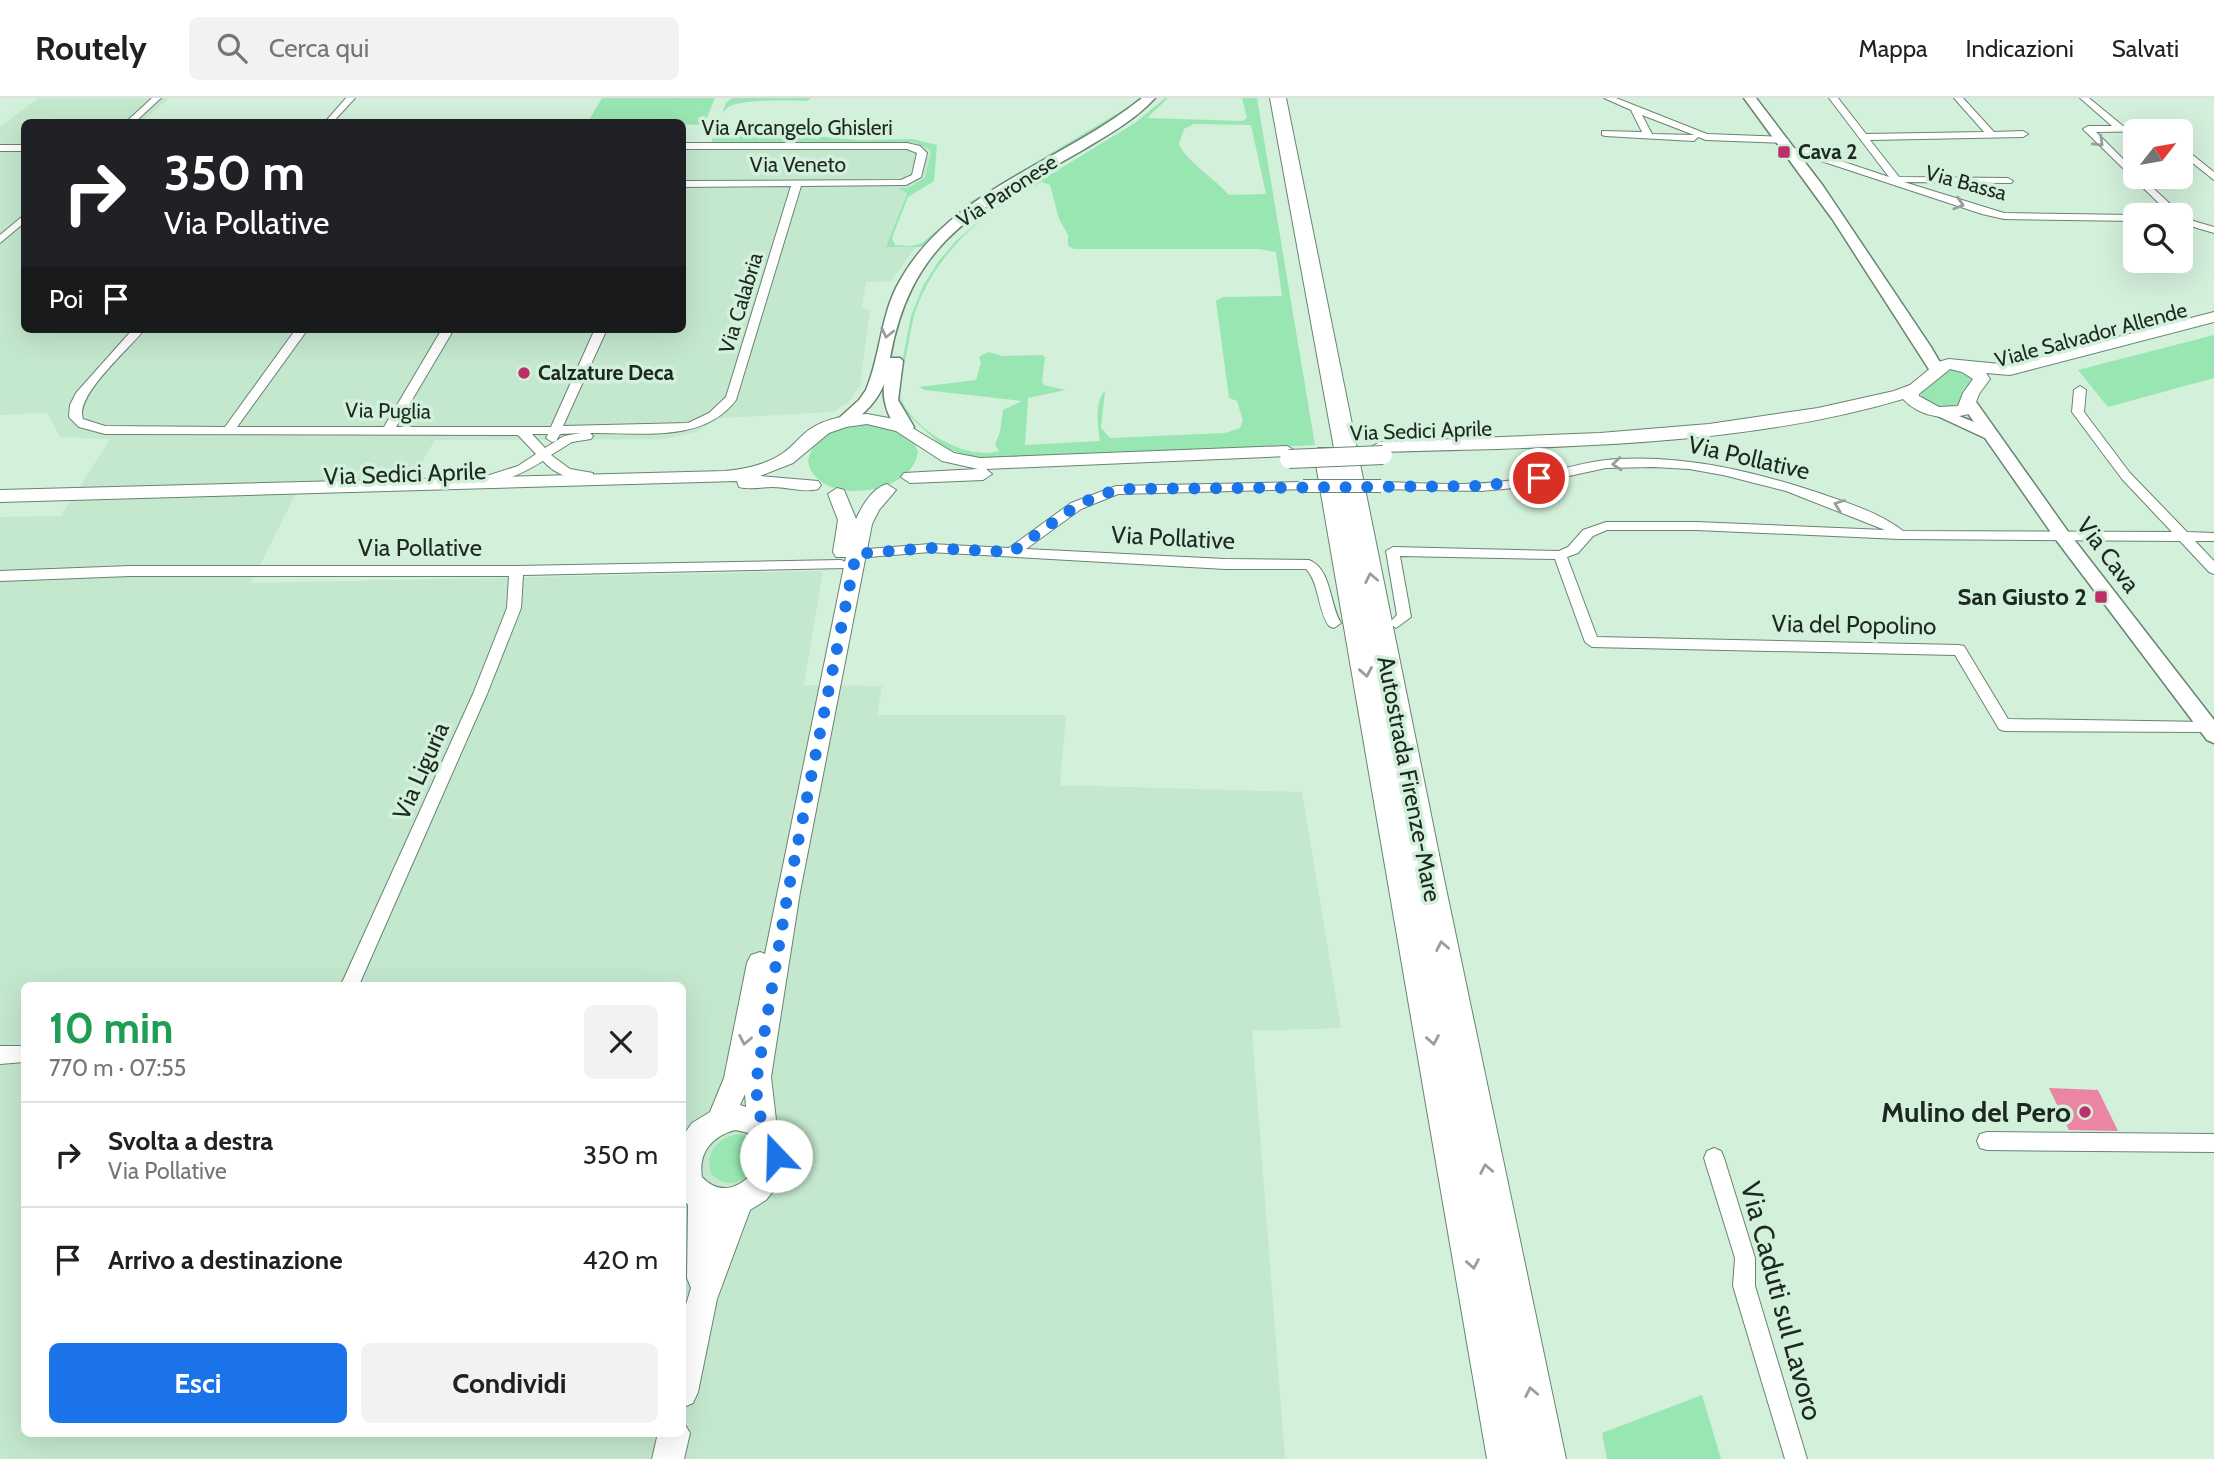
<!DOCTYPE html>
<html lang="it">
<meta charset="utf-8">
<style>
body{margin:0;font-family:Cabin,sans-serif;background:#f2f2f2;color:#202124;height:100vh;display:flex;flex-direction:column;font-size:26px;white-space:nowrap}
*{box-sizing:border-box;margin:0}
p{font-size:23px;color:#757577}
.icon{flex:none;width:38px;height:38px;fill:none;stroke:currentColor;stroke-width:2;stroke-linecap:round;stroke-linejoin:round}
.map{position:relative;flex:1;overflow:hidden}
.panel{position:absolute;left:21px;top:884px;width:665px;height:455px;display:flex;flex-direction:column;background:#fff;border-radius:10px;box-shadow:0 7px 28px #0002}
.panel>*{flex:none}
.banner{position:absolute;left:21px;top:21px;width:665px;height:214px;border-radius:10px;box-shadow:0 7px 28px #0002;background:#202124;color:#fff;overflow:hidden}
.needle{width:46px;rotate:59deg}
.buttons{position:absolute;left:2123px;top:21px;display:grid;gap:14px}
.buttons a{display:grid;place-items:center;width:70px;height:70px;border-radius:10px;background:#fff;box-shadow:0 7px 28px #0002;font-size:35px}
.pin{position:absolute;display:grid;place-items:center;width:60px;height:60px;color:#fff;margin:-30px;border:4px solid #fff;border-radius:50%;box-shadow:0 2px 7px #0007}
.me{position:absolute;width:77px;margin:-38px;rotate:339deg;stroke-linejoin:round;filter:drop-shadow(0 0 5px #0008)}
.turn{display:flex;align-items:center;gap:24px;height:147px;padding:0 28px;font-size:32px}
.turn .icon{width:91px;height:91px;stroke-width:2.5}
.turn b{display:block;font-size:49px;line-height:60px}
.then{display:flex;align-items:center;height:66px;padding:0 28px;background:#0003;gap:14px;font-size:26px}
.round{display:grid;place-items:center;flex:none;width:74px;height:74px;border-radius:10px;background:#f2f2f2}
.head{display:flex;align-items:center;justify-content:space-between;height:119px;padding:0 28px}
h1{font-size:42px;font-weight:800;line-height:52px;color:#1e9e55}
.cta{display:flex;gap:14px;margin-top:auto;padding:14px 28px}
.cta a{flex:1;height:80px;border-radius:10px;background:#1a73e8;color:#fff;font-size:28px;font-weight:800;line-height:80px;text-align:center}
.cta a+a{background:#f2f2f2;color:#202124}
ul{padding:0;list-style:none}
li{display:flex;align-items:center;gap:21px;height:105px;padding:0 28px;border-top:2px solid #e0e0e0}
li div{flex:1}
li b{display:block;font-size:26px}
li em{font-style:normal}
header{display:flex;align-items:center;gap:42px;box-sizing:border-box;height:98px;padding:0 35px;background:#fff;border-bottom:2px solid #e0e0e0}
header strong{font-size:33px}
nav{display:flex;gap:38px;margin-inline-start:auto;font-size:24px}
.search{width:490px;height:63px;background:#f2f2f2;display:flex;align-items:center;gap:18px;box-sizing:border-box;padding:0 24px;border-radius:10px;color:#757577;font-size:26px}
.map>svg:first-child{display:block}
.built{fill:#c4e8ce;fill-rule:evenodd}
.green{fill:#98e6b1;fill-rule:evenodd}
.building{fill:#ea86a4}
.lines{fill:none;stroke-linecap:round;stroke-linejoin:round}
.minor-casing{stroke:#698471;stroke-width:2}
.tertiary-casing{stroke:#698471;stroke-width:3}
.secondary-casing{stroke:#698471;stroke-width:2}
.motorway-casing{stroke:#698471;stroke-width:2}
.minor{fill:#fff;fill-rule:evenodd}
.tertiary{fill:#fff;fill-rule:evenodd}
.secondary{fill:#fff;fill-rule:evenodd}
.motorway{fill:#fff;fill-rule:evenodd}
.minor-bridge-casing{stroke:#698471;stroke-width:14;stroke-linecap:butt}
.secondary-bridge-casing{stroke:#698471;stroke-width:20;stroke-linecap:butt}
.minor-bridge{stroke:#fff;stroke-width:12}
.secondary-bridge{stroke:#fff;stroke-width:18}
.oneway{stroke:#999e9b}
.route{stroke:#1a73e8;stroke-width:12;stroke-dasharray:0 21.6}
.poi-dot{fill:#bb3067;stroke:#d3f0db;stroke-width:2.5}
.labels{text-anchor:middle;stroke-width:7;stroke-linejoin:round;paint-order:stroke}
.far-street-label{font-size:21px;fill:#1d2821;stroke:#d3f0db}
.far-poi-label{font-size:21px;font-weight:bold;fill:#1d2821;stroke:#d3f0db;text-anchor:start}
.street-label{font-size:24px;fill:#1d2821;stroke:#d3f0db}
.poi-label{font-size:24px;font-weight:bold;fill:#1d2821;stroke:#d3f0db;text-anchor:end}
.near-poi-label{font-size:28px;font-weight:bold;fill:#1d2821;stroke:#d3f0db;text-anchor:end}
.near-street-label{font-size:28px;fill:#1d2821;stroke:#d3f0db}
</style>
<header>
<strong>Routely</strong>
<div class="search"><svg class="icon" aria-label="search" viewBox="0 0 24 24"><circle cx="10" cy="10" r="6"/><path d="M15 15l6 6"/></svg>Cerca qui</div>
<nav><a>Mappa</a><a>Indicazioni</a><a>Salvati</a></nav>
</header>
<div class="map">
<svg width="2214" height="1361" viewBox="0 0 2214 1361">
<rect width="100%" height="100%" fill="#d3f0db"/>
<path class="built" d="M 38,0 L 169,0 L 142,24 L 24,24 L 24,231 L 682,231 L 683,44 L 910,44 L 929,51 L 931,55 L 927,76 L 908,90 L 887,149 L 916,149 L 891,183 L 866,184 L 862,209 L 870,212 L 860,288 L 849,304 L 833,314 L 719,320 L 698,334 L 664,341 L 435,342 L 408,387 L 299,389 L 251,485 L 823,473 L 804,587 L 882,588 L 877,617 L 1066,617 L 1060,687 L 1302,694 L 1341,930 L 1252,933 L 1285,1361 L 0,1361 L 0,419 L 61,418 L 110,341 L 60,339 L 47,315 L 0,317 L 0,29 ZM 24,887 L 682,887 L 682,1335 L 24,1335 Z"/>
<g class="green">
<polygon points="602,0 715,0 704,27 588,24"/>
<path d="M 732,0 L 811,0 L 807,3 C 789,3 741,0 727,10 C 721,14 718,28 715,35 L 718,39 L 799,37 L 860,42 L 913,41 L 937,47 L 934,83 L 908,99 L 892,140 L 895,147 L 912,148 L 922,145 L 970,104 L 1143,0 L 1126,14 L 943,130 L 924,149 L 886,149 L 907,95 L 899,90 L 908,90 L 925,79 L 931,55 L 929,51 L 912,44 L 711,45 L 726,5 Z"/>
<path d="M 1165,0 L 1168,0 L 1147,20 L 1242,23 L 1247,20 L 1242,0 L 1257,0 L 1315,347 L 1088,359 L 974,360 L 943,349 L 904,313 L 897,290 L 911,218 L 923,188 L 938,164 L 956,143 L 992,112 L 1135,25 ZM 1194,26 L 1251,27 L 1266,96 L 1229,97 C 1217,83 1183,60 1179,46 L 1184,31 ZM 1042,84 L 1050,87 L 1059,121 L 1068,137 L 1068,148 L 1074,151 L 1260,151 L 1276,154 L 1282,198 L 1223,199 L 1216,203 L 1229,300 L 1237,303 L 1243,323 L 1240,330 L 1225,335 L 1110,340 L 1101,330 L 1105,293 C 1094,304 1098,330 1100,343 L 1025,347 L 1028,300 L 1065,292 L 1044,287 L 1042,283 L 1045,259 L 1042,257 L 1002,258 L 988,254 L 979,259 L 981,265 L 976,282 L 919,289 L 925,292 L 1022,303 L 1003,312 L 1000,334 L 995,346 L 999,353 C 979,359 955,350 938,340 C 922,330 899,310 899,290 C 900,278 905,265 907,253 C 910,238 912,221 918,206 C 940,151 988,109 1042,84 Z"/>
<polygon points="2214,237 2214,280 2108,309 2078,272"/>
<path d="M 1957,270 L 1973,282 L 1963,292 L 1959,307 L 1939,310 L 1923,302 L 1921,295 C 1934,288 1943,273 1957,270 Z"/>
<path d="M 862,325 L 886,327 L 912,340 L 918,354 C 912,399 816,409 808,363 C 813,336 840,330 862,325 Z"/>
<path d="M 740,1036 L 757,1044 C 771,1071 732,1101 711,1075 C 704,1054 720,1038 740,1036 Z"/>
<polygon points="1702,1297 1721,1361 1607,1361 1602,1335"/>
</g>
<polygon class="building" points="2049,990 2098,992 2118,1033 2069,1032"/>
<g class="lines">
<defs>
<g id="minor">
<polygon points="152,0 161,0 135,24 126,24"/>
<polygon points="346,0 355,0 333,24 325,24"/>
<path d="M 1604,0 L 1616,0 L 1707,36 L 1784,39 L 1789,42 L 1784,45 L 1706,42 L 1698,39 L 1694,43 L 1605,38 L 1602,37 L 1602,33 L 1642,34 L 1631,12 ZM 1642,17 L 1694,37 L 1652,36 Z"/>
<polygon points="1829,0 1838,0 1866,36 1984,34 1954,0 1963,0 1994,34 2023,33 2028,36 2023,39 1870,42 1899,79 2008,80 2013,83 2011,85 1904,84 2004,115 2135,117 2135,123 2004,121 1982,116 1803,57 1789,54 1789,50 1805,51 1889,79"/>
<polygon points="2080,0 2089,0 2123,28 2149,27 2164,31 2165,33 2096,34 2135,73 2135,79 2141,79 2180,115 2181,117 2180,118 2171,117 2085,33 2083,31 2088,28 2112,28"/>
<path d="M 682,45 L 907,45 L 920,48 L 927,55 L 921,79 L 906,87 L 801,88 L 736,302 C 703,346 639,334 590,335 L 593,338 L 591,341 L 572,344 L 551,357 L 570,371 L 593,375 L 593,381 C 574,384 556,377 543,363 C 527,373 495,389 477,387 L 477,381 L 518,368 L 536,356 L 518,337 L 105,336 L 79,329 L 69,319 L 70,307 L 76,295 L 133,231 L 145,231 C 130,250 74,298 83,321 L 105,328 L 225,329 L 296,231 L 308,231 L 237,329 L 384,329 L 442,231 L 454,231 L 396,329 L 551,329 L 595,231 L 607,231 L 563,328 L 688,325 L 709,315 L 726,299 L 791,88 L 682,89 L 682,83 L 901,82 L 912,77 L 917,55 L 907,51 L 682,51 ZM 581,335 L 564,338 L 545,350 L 532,336 L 548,336 L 546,340 L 552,344 L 556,343 L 560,336 Z"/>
<rect x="0" y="47" width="24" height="6"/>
<polygon points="2180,47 2214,74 2214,82 2180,55"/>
<polygon points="24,117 24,125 0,145 0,137"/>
<polygon points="2180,119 2214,129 2214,135 2180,125"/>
<path d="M 2080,288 L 2086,292 L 2084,314 L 2130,375 L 2187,434 L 2214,435 L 2214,443 L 2195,443 L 2214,463 L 2214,476 L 2209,474 L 2180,443 L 1900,441 L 1696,432 L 1607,432 L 1593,438 L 1578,455 L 1567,459 L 1597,539 L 1959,547 L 1964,548 L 2008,621 L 2209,624 L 2214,626 L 2214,634 L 2004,633 L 1999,631 L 1955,557 L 1592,549 L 1585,544 L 1555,461 L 1400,458 L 1411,519 L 1396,530 L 1389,525 L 1397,517 L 1386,453 L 1393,449 L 1559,453 L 1568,449 L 1583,432 L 1606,424 L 1696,424 L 1885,432 L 1786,393 L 1723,377 L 1689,371 L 1654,369 L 1606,370 L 1514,390 L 1481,393 L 1377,391 L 1375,388 L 1381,384 C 1425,385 1470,389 1514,382 C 1549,376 1582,363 1618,361 C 1685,357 1752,373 1816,394 C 1845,404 1879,414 1903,433 L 2172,434 L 2122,381 L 2072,314 L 2074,292 Z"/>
<path d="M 1303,384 L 1309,388 L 1307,391 L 1118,396 L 1081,411 L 1026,451 L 1225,461 L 1309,462 C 1332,471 1329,506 1341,525 L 1334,530 L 1329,528 C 1317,511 1320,486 1306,471 L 1225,471 L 930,454 L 856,460 L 849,456 L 856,452 L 930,446 L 1009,450 L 1071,405 L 1116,388 Z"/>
<polygon points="841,462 846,464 848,467 846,470 523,477 521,510 487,596 359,887 341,887 473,596 507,510 509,478 130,478 0,483 0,473 130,468 516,468"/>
<polygon points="0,948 24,948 24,964 0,966"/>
<polygon points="1987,1034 2214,1036 2214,1054 1987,1052 1980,1050 1977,1043 1980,1036"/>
<polygon points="1714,1050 1721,1053 1724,1060 1755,1160 1755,1188 1807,1361 1785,1361 1733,1188 1735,1160 1704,1060 1707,1053"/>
</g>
<g id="tertiary">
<path d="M 1142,0 L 1155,0 C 1135,22 1106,38 1081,53 C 983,110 912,137 890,260 L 900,260 L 903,263 L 898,302 L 914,329 L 912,332 L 906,334 C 889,329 882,302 884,286 C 877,304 864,315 850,327 L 838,327 L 836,324 L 838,321 L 859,302 L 866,292 C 880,259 880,223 896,190 C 945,93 1062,65 1142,0 Z"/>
<polygon points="1744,0 1756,0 1823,88 1931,249 1945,273 1942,276 1932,276 1833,122"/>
<polygon points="1968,299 1974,301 2069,435 2214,622 2214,645 2207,642 2057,443 1985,340 1931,315 1939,310 1974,324 1960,304"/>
</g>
<g id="secondary">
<path d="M 2214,214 L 2214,224 L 2010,277 L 1986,275 L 1990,281 L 1979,296 L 1972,315 C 1948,323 1921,320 1903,301 C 1739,350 1550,349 1380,354 L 1371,349 L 1380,344 L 1600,335 L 1709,326 L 1818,310 L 1894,293 L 1910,287 L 1938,264 L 1949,261 L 2010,267 ZM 1950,271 L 1962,274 L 1973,281 L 1963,295 L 1958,308 L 1939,309 L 1919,298 L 1919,296 Z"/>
<path d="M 867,316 L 899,322 L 954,355 L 980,360 L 1287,348 L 1296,353 L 1287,358 L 986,371 L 992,376 L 983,382 L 910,385 L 901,379 L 904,375 L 978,371 L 942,363 L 896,333 L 867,326 L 846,329 L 829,335 L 793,365 L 760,378 L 818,383 L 821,387 L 818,391 C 804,395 788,389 773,389 C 761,389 750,392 739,389 L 737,383 L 0,404 L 0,392 L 725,373 C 745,371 766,367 783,355 C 791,350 797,342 804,336 C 820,321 846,317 867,316 Z"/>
<path d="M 887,386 L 896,392 L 879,412 L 872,426 L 800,794 L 771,979 L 776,1022 L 787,1039 L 789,1057 L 779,1086 L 766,1102 L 750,1112 L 717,1201 L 698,1294 L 693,1305 L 682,1310 L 682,1220 L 691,1190 L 687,1180 L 688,1107 L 682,1100 L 682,1039 L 692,1025 L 710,1014 L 724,980 L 747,865 L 751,857 L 760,854 L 765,856 L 846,459 L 836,459 L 833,454 L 838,422 L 828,396 L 837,390 L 844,392 L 856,421 C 862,408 872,390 887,386 ZM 745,996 L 746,1009 L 740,1007 ZM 735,1032 C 740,1033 747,1034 752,1037 C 780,1053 735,1115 702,1079 C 698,1055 712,1038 735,1032 Z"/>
<polygon points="682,1322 690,1335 684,1361 652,1361 658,1335 682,1335"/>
</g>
<polygon id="motorway" points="1270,0 1286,0 1444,781 1566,1361 1487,1361 1314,355 1318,350 1334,350"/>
</defs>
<use href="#minor" class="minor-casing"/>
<use href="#tertiary" class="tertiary-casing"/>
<use href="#secondary" class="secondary-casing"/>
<use href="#motorway" class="motorway-casing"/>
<use href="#minor" class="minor"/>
<use href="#tertiary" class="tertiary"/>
<use href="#secondary" class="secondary"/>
<use href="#motorway" class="motorway"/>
<defs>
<polyline id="minor-bridge" points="1303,388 1381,388"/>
<polyline id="secondary-bridge" points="1289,361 1383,357"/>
</defs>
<use href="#minor-bridge" class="minor-bridge-casing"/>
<use href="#secondary-bridge" class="secondary-bridge-casing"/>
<use href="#minor-bridge" class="minor-bridge"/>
<use href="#secondary-bridge" class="secondary-bridge"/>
</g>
<defs><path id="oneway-chevron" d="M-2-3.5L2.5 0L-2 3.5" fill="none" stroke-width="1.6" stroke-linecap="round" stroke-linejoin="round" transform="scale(1.75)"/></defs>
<g class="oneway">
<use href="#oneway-chevron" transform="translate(2099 44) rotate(44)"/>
<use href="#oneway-chevron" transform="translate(1959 106) rotate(18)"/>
<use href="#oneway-chevron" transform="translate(887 235) rotate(103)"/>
<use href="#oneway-chevron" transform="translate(1617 366) rotate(175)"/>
<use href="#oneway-chevron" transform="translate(1839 407) rotate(-160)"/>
<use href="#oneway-chevron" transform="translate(1371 480) rotate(-101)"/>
<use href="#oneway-chevron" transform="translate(1366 574) rotate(80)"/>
<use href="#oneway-chevron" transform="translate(1442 848) rotate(-101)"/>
<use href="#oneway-chevron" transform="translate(745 942) rotate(101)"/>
<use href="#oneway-chevron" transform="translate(1433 942) rotate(80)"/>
<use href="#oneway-chevron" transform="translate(1486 1071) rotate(-101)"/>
<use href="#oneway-chevron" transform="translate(1473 1166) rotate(80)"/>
<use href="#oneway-chevron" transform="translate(1531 1294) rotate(-101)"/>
</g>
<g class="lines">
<path class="route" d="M 776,1058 C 775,1037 767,1039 762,1023 C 757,1010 756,993 757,979 L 788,794 L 856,456 L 930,450 L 1012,454 L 1076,408 L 1102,396 L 1123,391 L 1483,388 L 1539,380"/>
</g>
<g class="poi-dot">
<rect x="1777" y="47" width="14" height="14" rx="3.5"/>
<circle cx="524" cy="275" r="7"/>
<rect x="2094" y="492" width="14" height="14" rx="3.5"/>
<circle cx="2085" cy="1014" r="7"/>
</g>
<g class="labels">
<g class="far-street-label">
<text x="797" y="37">Via Arcangelo Ghisleri</text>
<text x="798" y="74">Via Veneto</text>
<text transform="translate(1966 85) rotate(15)" y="7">Via Bassa</text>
<text transform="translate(1007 93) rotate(-33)" y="7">Via Paronese</text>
<text transform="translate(741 205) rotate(-73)" y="7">Via Calabria</text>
<text transform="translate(2091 237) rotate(-15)" y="7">Viale Salvador Allende</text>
<text transform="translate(388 313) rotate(1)" y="7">Via Puglia</text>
<text transform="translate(1421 333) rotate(-2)" y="7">Via Sedici Aprile</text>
</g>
<g class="far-poi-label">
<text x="1798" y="61">Cava 2</text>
<text x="538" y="282">Calzature Deca</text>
</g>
<g class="street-label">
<text transform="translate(1749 360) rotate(13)" y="8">Via Pollative</text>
<text transform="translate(405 376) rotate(-2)" y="8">Via Sedici Aprile</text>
<text transform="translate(1173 440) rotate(3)" y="8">Via Pollative</text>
<text x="420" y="458">Via Pollative</text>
<text transform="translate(2108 457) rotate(53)" y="8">Via Cava</text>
<text transform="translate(1854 527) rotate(1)" y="8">Via del Popolino</text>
<text transform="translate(421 673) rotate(-66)" y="8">Via Liguria</text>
<text transform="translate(1409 681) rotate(79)" y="8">Autostrada Firenze-Mare</text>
</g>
<g class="poi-label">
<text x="2087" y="507">San Giusto 2</text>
</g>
<g class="near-poi-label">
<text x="2071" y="1024">Mulino del Pero</text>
</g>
<g class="near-street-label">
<text transform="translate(1782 1203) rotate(75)" y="10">Via Caduti sul Lavoro</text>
</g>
</g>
</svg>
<div class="buttons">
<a><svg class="needle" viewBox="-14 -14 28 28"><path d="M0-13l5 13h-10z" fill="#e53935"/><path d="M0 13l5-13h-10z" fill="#757577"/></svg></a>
<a><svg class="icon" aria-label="search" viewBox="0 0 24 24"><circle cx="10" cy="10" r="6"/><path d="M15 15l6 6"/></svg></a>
</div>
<div class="pin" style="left:1539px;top:380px;background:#d93025"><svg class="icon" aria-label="arrive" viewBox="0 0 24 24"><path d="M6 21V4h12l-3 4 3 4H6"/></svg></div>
<svg class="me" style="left:776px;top:1058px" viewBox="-20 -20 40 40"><circle r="19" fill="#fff"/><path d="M0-13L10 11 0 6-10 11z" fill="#1a73e8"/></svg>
<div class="banner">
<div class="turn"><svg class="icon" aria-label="right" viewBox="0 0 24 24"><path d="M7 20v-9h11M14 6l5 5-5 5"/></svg><div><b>350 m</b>Via Pollative</div></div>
<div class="then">Poi<svg class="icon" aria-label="arrive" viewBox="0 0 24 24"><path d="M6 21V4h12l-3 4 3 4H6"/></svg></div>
</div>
<section class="panel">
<div class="head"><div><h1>10 min</h1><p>770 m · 07:55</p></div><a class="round"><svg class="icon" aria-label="close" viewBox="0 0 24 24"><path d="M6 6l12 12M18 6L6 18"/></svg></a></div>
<ul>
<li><svg class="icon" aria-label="right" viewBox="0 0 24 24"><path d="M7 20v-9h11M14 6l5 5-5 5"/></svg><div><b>Svolta a destra</b><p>Via Pollative</p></div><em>350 m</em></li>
<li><svg class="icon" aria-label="arrive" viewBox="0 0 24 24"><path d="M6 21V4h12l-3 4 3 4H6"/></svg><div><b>Arrivo a destinazione</b></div><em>420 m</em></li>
</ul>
<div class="cta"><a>Esci</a><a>Condividi</a></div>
</section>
</div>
